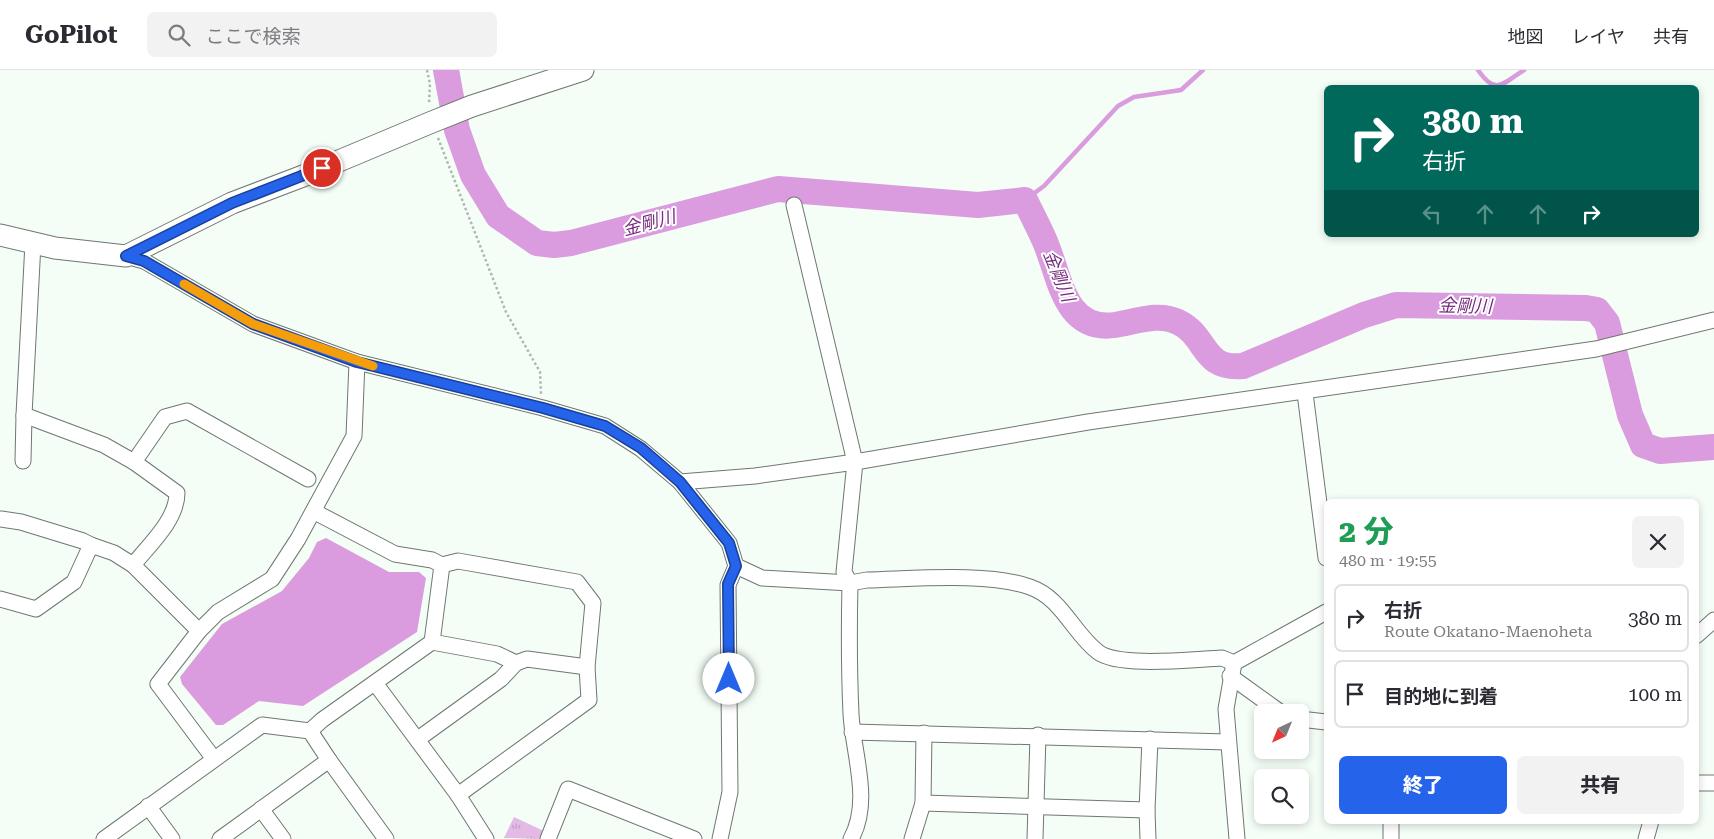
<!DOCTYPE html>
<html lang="ja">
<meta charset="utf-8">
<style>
body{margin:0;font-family:"Roboto Serif","Noto Sans JP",serif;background:#f2f2f3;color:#2b2b33;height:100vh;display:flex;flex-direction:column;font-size:19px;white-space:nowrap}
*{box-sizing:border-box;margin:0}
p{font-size:16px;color:#7c7c81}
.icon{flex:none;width:28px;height:28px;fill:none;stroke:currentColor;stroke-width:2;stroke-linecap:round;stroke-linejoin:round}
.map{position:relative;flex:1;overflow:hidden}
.details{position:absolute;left:1324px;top:429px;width:375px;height:325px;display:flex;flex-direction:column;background:#fff;border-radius:8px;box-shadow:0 2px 8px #0003}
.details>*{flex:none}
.guide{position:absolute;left:1324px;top:15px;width:375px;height:152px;border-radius:8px;box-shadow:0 2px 8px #0003;background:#00695c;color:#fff;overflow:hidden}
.needle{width:32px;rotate:223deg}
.tools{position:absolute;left:1254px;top:634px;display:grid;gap:10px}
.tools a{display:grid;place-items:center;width:55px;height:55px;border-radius:8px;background:#fff;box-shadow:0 2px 8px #0003;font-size:25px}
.pin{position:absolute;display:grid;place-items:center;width:42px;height:42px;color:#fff;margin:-21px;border:2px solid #fff;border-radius:50%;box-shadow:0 1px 5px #0007}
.me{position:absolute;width:55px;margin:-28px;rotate:0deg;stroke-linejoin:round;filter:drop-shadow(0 0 4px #0008)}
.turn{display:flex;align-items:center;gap:18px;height:105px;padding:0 15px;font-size:22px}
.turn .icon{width:65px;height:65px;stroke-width:2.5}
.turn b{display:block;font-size:35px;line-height:42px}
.lanes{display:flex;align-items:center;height:48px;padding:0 15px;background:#0003;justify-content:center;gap:25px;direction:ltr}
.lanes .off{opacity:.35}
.round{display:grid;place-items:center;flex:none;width:52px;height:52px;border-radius:8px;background:#f2f2f3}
.overview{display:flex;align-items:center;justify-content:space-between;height:85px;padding:0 15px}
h1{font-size:30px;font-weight:800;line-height:38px;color:#1e9e55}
.cta{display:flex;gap:10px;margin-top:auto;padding:10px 15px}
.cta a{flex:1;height:58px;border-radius:8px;background:#2563eb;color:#fff;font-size:20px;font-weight:800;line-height:58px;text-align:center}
.cta a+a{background:#f2f2f3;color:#2b2b33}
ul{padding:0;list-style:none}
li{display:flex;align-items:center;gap:15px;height:68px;margin:0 10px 8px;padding:0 5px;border:2px solid #e1e1e2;border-radius:8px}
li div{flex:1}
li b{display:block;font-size:19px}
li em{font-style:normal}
header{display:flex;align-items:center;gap:30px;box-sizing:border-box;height:70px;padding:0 25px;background:#fff;border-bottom:1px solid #e1e1e2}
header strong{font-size:24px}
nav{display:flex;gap:28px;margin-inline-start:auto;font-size:18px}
.search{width:350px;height:45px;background:#f2f2f3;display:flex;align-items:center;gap:12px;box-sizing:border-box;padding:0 18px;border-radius:8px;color:#7c7c81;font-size:19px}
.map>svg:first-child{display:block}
.grass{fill:url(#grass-tufts)}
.water{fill:#da9bdf}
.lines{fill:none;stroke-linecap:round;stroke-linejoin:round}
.stream{stroke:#da9bdf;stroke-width:4.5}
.river{stroke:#da9bdf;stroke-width:26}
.street-casing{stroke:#6e7770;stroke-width:17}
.secondary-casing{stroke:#6e7770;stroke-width:23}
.path{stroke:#afb7b0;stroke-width:2.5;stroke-dasharray:2.5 2.5;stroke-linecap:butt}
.street{stroke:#fff;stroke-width:15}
.secondary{stroke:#fff;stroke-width:21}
.route-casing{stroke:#184099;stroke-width:12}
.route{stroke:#2563eb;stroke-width:9}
.slow{stroke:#f59e0b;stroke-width:9}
.labels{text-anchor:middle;stroke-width:4;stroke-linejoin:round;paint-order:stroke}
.water-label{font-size:18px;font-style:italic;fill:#762c7d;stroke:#fff}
</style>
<header>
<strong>GoPilot</strong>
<div class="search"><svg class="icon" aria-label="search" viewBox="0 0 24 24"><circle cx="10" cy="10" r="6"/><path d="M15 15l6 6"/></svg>ここで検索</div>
<nav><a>地図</a><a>レイヤ</a><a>共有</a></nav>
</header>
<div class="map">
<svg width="1714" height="769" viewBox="0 0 1714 769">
<defs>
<pattern id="grass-tufts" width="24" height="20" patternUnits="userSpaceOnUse" patternTransform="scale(1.25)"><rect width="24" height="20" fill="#e3bae6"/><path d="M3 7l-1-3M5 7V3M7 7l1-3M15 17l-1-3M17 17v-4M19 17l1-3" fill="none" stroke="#c2a0c5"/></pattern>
</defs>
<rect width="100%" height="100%" fill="#f4fef6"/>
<polygon class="grass" points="514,747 544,761 541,769 504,768"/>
<polygon class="water" points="326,468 389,502 419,502 426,508 417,562 303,636 259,631 223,655 216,655 182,614 180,607 222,554 282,521 309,488 317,472"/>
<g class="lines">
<g class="stream">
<path d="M 1478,0 C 1496,26 1502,14 1524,0"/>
<polyline points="1025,130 1044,116 1118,36 1134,27 1181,20 1203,0"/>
</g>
<path class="river" d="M 446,0 L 457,60 L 473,105 L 498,146 L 537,173 L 554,175 L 571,173 L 778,119 L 978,135 L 1025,130 C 1032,145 1040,159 1046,174 C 1060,208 1065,262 1115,255 C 1135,252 1158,242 1178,252 C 1208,266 1201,300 1243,296 L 1364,245 L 1396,235 L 1586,238 L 1597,240 L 1607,253 L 1630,345 L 1643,375 L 1660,381 L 1714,377"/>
<defs>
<g id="street">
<path d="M 794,135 L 855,392 L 844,502 L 850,513 C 849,557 849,600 851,644 C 853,684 872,731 851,769"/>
<path d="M 33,173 L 24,345 L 104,375 L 134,392 L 177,423 C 177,450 149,475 133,495 L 199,561"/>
<polyline points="126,186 144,191 253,254 357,292 543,338 605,356 641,379 680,412 729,473 736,496 728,515 730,722 720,769"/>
<polyline points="1305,323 1326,488"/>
<polyline points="23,391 24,345"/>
<polyline points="134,392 165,347 187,341 308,409"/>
<polyline points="680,412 755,406 855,392 1088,352 1596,279 1714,250"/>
<polyline points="315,442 395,484 432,490 442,495 458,491 577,512 593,533 587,597 589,630 458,725"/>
<polyline points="1,449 21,452 83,471 91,475"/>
<path d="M 736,496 L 762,508 L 850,513 L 867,510 C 913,509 989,502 1030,517 C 1062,528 1073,563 1098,582 C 1119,598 1194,589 1222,588 L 1234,593"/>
<polyline points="0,529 36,539 74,512 91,475 114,483 133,495"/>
<polyline points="1696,566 1714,550"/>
<polyline points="516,593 527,589 587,597"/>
<polyline points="1230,606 1280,642"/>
<polyline points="375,613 458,725 486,769"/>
<polyline points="1300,649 1326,652"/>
<polyline points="310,661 322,650 432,572 442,495"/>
<polyline points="852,662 1228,672"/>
<polyline points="418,669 501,609 516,593 497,584 432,572"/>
<polyline points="214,689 158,614 199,561 218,542 272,509 298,469 354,366 357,292"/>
<polyline points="329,690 386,769"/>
<polyline points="1696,713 1714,713"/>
<polyline points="923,733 1147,740"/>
<polyline points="148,736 172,769"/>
<polyline points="261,739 283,769"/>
<polyline points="1391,751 1391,769"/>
<polyline points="104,769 262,655 310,661 329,690 220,769"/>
<polyline points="548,769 568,719 694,769"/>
<polyline points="912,769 923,733 924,663"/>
<polyline points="1035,769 1038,665"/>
<polyline points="1148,769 1147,740 1150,669"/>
<polyline points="1237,769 1226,639 1234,593 1326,542"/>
<polyline points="1646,769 1651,751"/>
</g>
<polyline id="secondary" points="0,165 55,178 126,186 232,133 303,106 432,52 472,36 583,0"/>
</defs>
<use href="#street" class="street-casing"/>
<use href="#secondary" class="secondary-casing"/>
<g class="path">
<polyline points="427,0 430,14 429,34"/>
<polyline points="438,68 506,242 540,302 541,324"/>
</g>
<use href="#street" class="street"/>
<use href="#secondary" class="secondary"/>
</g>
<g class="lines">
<defs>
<polyline id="route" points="322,98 232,133 126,186 144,191 253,254 357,292 543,338 605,356 641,378 680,412 729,473 736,496 728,514 729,609"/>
</defs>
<use href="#route" class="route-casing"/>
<use href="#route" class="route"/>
<polyline class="slow" points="184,214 253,254 373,296"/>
</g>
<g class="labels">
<g class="water-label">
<text transform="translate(649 153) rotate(-15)" y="6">金剛川</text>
<text transform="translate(1059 206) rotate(68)" y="6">金剛川</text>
<text transform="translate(1465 236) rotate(1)" y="6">金剛川</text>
</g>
</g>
</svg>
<div class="tools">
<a><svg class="needle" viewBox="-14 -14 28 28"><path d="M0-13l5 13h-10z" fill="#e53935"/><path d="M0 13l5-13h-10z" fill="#7c7c81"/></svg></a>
<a><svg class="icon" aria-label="search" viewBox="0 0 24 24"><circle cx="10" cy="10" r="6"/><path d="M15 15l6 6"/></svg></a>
</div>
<div class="pin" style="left:322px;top:98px;background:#d93025"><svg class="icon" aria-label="arrive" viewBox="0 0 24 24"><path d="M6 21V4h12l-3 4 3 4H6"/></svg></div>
<svg class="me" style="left:729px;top:609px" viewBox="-20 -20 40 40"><circle r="19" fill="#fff"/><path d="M0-13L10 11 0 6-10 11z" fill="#2563eb"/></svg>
<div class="guide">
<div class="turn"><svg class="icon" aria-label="right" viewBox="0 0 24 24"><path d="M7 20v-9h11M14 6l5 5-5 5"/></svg><div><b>380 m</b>右折</div></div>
<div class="lanes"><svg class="icon off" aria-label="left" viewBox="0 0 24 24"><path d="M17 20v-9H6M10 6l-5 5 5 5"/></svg><svg class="icon off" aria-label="ahead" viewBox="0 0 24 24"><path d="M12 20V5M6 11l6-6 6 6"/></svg><svg class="icon off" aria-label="ahead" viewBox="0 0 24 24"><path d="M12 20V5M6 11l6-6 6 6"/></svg><svg class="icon" aria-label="right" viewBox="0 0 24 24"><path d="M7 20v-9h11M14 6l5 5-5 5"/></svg></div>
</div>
<section class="details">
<div class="overview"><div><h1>2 分</h1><p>480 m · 19:55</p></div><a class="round"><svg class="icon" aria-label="close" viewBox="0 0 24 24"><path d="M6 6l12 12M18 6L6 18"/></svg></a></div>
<ul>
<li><svg class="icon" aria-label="right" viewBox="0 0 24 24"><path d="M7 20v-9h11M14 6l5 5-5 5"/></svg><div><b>右折</b><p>Route Okatano-Maenoheta</p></div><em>380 m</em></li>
<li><svg class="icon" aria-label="arrive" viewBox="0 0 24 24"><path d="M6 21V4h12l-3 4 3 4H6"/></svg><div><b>目的地に到着</b></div><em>100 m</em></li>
</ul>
<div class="cta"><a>終了</a><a>共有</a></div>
</section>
</div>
